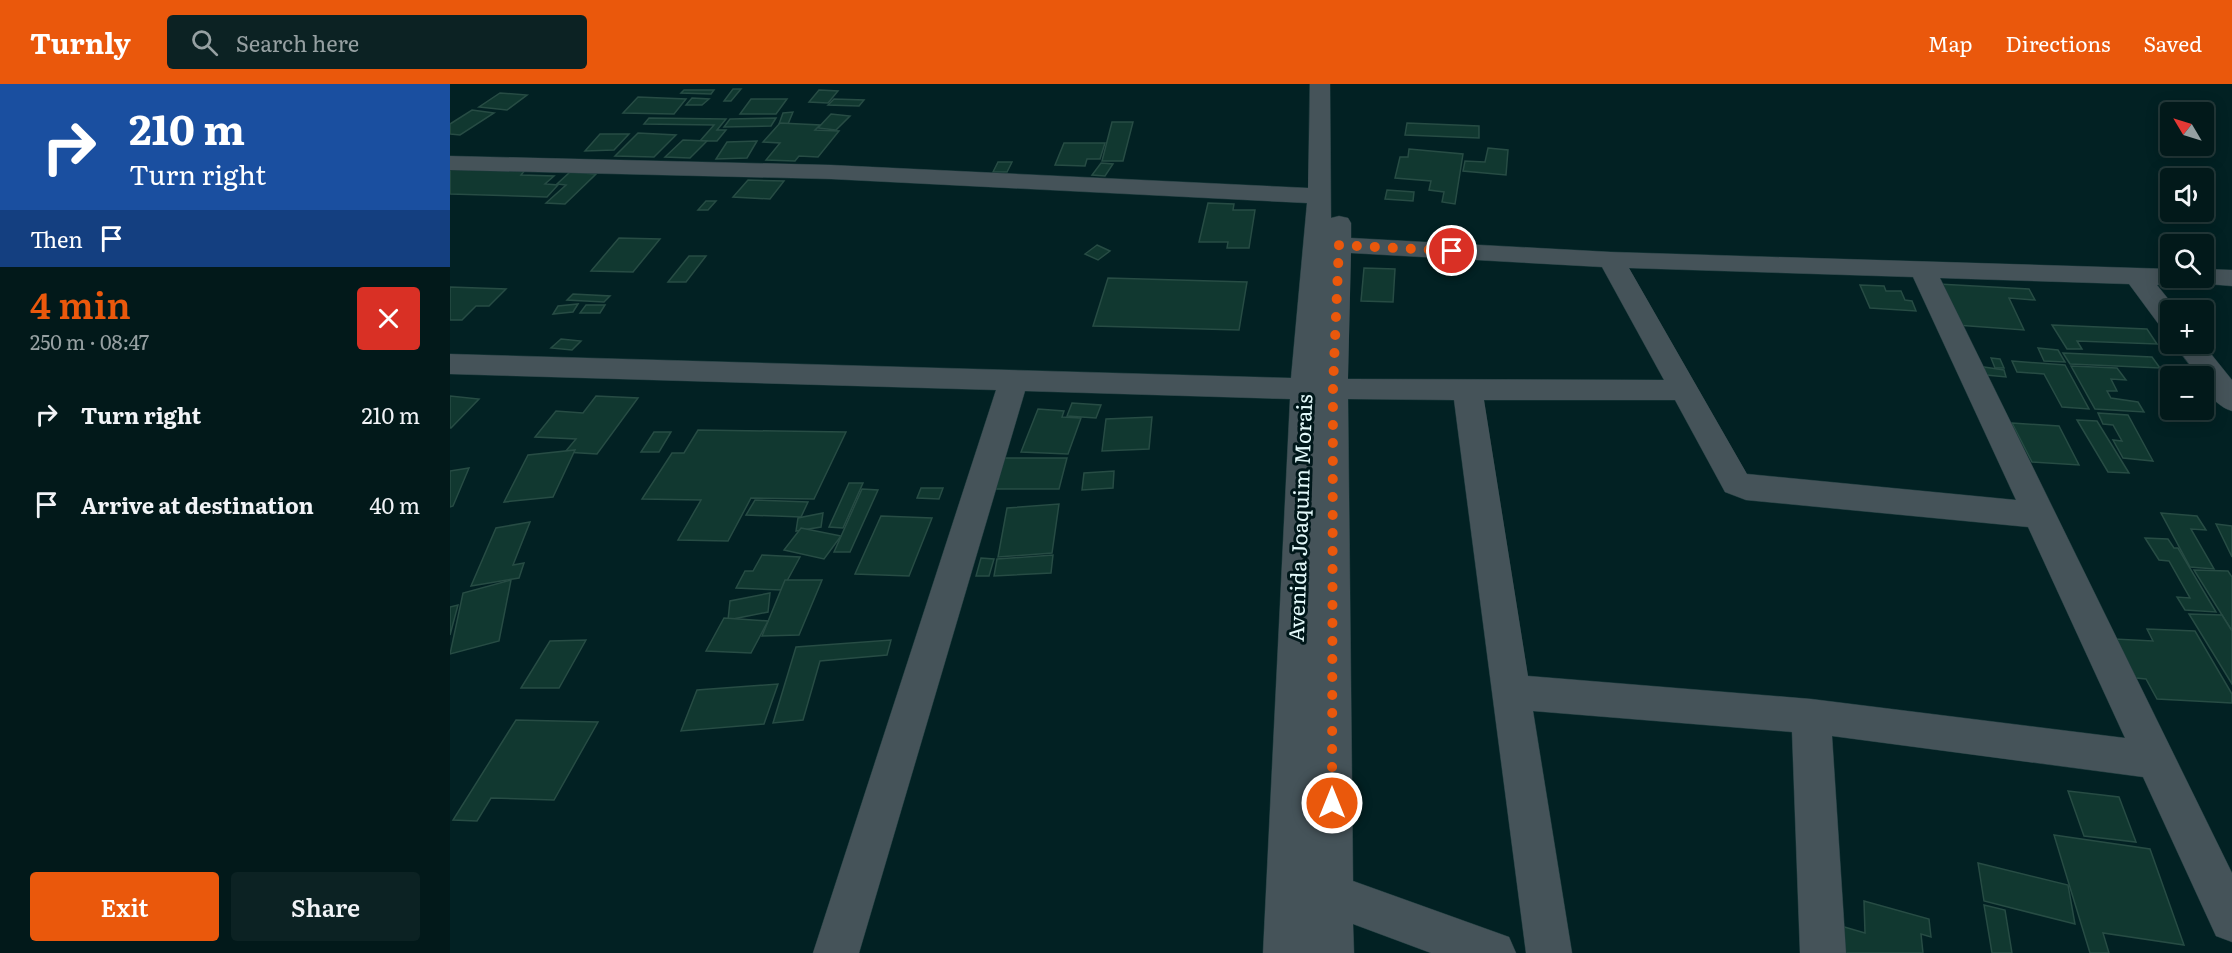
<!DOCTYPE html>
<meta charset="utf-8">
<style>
body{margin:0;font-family:Literata,serif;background:#0c2223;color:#f1f3f6;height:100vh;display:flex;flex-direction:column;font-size:22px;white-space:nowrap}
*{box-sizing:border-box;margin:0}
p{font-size:20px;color:#96a0a2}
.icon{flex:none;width:33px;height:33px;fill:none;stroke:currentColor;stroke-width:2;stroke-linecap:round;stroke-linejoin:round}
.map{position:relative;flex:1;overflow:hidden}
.sheet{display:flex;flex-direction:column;background:#02191a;width:450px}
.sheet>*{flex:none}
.hud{background:#1a4fa0;color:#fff;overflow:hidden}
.needle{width:39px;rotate:308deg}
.fabs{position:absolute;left:1710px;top:18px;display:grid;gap:12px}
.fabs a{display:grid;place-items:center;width:54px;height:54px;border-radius:6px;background:#02191a;box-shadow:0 3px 15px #0003,0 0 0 2px #233839;font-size:30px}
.pin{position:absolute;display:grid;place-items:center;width:51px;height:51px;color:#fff;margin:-26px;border:3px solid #fff;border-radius:50%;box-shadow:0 2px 6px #0007}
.me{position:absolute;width:66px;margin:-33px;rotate:0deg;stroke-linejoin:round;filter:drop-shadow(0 0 4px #0008)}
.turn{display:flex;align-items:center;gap:21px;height:126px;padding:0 30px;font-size:27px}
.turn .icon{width:78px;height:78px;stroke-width:2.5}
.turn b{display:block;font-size:42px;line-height:51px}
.then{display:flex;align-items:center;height:57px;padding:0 30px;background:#0003;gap:12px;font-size:22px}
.round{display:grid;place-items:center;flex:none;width:63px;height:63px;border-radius:6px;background:#0c2223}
.headline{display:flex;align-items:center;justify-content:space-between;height:102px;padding:0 30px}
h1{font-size:36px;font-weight:600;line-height:45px;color:#ea580c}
.button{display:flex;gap:12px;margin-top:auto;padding:12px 30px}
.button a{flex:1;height:69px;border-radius:6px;background:#ea580c;color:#fff;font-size:24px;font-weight:600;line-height:69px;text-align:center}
.button a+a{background:#0c2223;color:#f1f3f6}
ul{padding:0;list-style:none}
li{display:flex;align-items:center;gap:18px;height:90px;padding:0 30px}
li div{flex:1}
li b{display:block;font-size:22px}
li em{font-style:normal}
header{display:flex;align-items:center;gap:36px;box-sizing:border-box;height:84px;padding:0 30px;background:#ea580c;color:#fff}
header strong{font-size:28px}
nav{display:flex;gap:33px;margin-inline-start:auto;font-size:21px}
.search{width:420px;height:54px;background:#0c2223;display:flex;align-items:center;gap:15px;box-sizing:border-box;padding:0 21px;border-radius:6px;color:#96a0a2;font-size:22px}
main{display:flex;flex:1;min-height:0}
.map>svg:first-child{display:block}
.building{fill:#113830;stroke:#274c44;stroke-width:1.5}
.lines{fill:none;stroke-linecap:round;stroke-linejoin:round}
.minor-casing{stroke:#1d3b3d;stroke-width:1}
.minor{fill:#455359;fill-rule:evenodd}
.route{stroke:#ea580c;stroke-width:10;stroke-dasharray:0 18}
.labels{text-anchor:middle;stroke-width:6;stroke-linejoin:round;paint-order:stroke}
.street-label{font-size:21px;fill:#e4fafb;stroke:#00171a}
</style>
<header>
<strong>Turnly</strong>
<div class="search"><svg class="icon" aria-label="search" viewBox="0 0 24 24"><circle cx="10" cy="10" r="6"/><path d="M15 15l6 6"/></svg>Search here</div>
<nav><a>Map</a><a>Directions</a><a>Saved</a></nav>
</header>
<main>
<section class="sheet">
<div class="hud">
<div class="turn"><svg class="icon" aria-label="right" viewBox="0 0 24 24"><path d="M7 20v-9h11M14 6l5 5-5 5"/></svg><div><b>210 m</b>Turn right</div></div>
<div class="then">Then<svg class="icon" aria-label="arrive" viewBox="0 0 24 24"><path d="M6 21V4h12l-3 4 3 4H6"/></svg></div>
</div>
<div class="headline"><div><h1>4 min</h1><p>250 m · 08:47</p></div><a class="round" style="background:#d93025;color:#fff"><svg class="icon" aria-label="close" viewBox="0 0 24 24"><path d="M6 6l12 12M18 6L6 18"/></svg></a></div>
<ul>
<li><svg class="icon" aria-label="right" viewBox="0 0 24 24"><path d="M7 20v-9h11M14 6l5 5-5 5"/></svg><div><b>Turn right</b></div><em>210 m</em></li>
<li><svg class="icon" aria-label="arrive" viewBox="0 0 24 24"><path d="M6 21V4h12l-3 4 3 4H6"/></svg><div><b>Arrive at destination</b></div><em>40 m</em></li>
</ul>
<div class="button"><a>Exit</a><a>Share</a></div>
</section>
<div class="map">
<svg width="1782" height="869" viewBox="0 0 1782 869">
<rect width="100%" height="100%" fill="#022123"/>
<g class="building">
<polygon points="283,5 291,5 281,17 274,17"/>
<polygon points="234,6 264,6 261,10 231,9"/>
<polygon points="369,6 388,7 378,19 359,18"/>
<polygon points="50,9 77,11 57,26 29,23"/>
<polygon points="188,13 236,15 224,30 173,29"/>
<polygon points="242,14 259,15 252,21 236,21"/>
<polygon points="301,15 337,15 326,30 290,30"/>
<polygon points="384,15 414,16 409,22 378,21"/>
<polygon points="22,26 44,29 10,51 0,50 0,40"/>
<polygon points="343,28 338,40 329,40 333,29"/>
<polygon points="381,30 400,32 386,46 368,44"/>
<polygon points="199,34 276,35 267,46 276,46 267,57 250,57 264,41 194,40"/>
<polygon points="326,34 321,42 274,43 280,35"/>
<polygon points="662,38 683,38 673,77 652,77"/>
<polygon points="330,39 370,41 365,46 389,47 368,73 349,72 345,77 316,76 330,59 313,58"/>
<polygon points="957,39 1029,42 1029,54 955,51"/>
<polygon points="188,49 226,51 204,73 165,72"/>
<polygon points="150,50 179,50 164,66 135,67"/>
<polygon points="233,56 257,57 240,74 215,73"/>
<polygon points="307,57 297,74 266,75 277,58"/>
<polygon points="614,59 655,59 650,75 637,75 635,82 605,81"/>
<polygon points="1038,64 1058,66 1056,91 1013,87 1015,77 1035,78"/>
<polygon points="959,65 1013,70 1005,120 992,118 994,108 979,106 981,97 945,94 950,73 958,73"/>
<polygon points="548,78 562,78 557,88 543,88"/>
<polygon points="651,79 663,80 655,92 642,91"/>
<polygon points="0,84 76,85 71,91 104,92 95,100 108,101 97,113 0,110"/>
<polygon points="120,88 146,90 115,120 96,119 116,101 107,100"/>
<polygon points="298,96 334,97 320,115 283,113"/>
<polygon points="937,106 964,108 963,117 935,115"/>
<polygon points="256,117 266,117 258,126 248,126"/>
<polygon points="758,119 784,120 783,126 805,126 799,164 777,164 778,158 749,158"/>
<polygon points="169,154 210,155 183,188 141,187"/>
<polygon points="647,161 660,167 648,176 635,170"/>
<polygon points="239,172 256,172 236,198 218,198"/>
<polygon points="914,184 945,185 943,218 911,217"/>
<polygon points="658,194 797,198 789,246 643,242"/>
<polygon points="1488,200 1579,205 1585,216 1559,214 1574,246 1506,241"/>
<polygon points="1410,201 1434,202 1436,207 1451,207 1455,216 1462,217 1466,227 1420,224"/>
<polygon points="0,203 56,205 39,222 26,222 12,236 0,236"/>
<polygon points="123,210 160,212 154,218 117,216"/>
<polygon points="128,220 123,228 103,230 108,222"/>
<polygon points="136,221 155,221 150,229 130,229"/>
<polygon points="1602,241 1697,245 1707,260 1627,257 1632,265 1617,265"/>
<polygon points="111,255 131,257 122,266 101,264"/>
<polygon points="1588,264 1608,266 1615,278 1594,277"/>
<polygon points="1613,269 1702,273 1710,284 1620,280"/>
<polygon points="1541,274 1550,275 1554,284 1545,284"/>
<polygon points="1562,277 1615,281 1639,325 1612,323 1594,290 1567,288"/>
<polygon points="1621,282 1667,284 1676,296 1661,295 1667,307 1657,307 1661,314 1688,318 1694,328 1645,325"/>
<polygon points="1534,283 1554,286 1556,293 1536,291"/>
<polygon points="0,312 29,315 1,344 0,344"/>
<polygon points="146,312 188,314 147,370 115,368 126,355 85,353 106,327 133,329"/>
<polygon points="622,319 651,321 646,334 617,332"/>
<polygon points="588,325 614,327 612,333 631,334 618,370 571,368"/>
<polygon points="1648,329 1678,331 1703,377 1673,374 1663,356 1672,357 1663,341 1653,340"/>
<polygon points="702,333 699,365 652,367 656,335"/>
<polygon points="1627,336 1647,337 1679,389 1658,388"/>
<polygon points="1562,339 1609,342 1629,381 1582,378"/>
<polygon points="248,346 396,348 364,415 301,414 278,457 228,456 251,416 192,415 222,369 234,369"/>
<polygon points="204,348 221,348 209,368 191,368"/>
<polygon points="125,366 103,413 54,418 78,371"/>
<polygon points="554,374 617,374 609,405 545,405"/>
<polygon points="19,384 3,422 0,423 0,387"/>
<polygon points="664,387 663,404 632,406 634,389"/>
<polygon points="399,399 413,399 393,444 379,443"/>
<polygon points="471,404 493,404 489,415 467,414"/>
<polygon points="412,405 428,406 400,468 384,468"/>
<polygon points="305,416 358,418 351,433 296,431"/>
<polygon points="609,420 602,469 548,473 557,424"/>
<polygon points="373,429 371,443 346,447 348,434"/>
<polygon points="1711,429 1747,432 1756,446 1741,445 1764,485 1740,483"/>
<polygon points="431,432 482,434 459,492 405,490"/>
<polygon points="80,438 63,481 74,479 69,494 21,502 46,444"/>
<polygon points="1766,440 1782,442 1782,473"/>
<polygon points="351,444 391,452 374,475 334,466"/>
<polygon points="1695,454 1718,455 1724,464 1728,464 1766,528 1735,526 1727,513 1740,514 1719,477 1709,476"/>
<polygon points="312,471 350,473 332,506 286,504 295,487 303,487"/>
<polygon points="603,471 601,489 544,492 547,475"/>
<polygon points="531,474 544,475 539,492 526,492"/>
<polygon points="1744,486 1778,487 1782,493 1782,547"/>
<polygon points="61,496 49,557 0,570 13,509"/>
<polygon points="335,496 372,496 349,551 312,552"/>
<polygon points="320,509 318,528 278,536 280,517"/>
<polygon points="8,521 0,551 0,523"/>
<polygon points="1739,530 1772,531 1782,547 1782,600"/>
<polygon points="274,534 318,537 301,569 256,567"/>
<polygon points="1697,545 1745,547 1782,610 1782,619 1707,615 1696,595 1686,594 1665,555 1703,557"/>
<polygon points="136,556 109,604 71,604 100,557"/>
<polygon points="441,556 437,571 370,577 353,636 323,639 346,563"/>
<polygon points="328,600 314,640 231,647 247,606"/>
<polygon points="66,636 148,638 104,716 41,714 27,737 3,736"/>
<polygon points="1618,707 1669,713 1686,758 1634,752"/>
<polygon points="1604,751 1700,765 1734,861 1653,849 1659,869 1640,869"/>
<polygon points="1528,779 1618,801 1625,840 1534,817"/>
<polygon points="1414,817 1479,835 1481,853 1471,850 1473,869 1391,869 1391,842 1415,849"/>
<polygon points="1534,821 1555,826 1562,869 1542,869"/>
</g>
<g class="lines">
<defs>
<g id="minor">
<path d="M 860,0 L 880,0 L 881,134 L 889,132 L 898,134 L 901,139 L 901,154 L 1161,168 L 1720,185 L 1720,194 L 1733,194 L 1729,199 L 1707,201 L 1727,226 L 1720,226 L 1720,245 L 1710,242 L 1679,200 L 1490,194 L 1782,789 L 1782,858 L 1766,852 L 1693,693 L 1382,652 L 1396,869 L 1350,869 L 1342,648 L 1083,627 L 1122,869 L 1076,869 L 1004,316 L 898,315 L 903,797 L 1059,853 L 1066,869 L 981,869 L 903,840 L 904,869 L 813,869 L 840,315 L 575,307 L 409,869 L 363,869 L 546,306 L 0,290 L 0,270 L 841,294 L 857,119 L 381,95 L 0,86 L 0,72 L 381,81 L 858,104 ZM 901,169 L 1152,183 L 1214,296 L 898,295 ZM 1179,184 L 1463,193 L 1566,416 L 1297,390 ZM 1034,316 L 1225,316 L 1275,408 L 1296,416 L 1578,443 L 1675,654 L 1361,615 L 1078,592 Z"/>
<polygon points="1754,185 1782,186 1782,202 1745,199 1741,194 1754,194"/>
<path d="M 1724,260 L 1753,260 L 1782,296 L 1782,327 C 1768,323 1754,308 1754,292 L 1748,292 Z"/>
</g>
</defs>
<use href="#minor" class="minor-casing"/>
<use href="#minor" class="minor"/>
</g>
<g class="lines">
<polyline class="route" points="882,719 883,303 889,161 1002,167"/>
</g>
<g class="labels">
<g class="street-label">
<text transform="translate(851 434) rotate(-88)" y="7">Avenida Joaquim Morais</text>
</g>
</g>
</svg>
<div class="fabs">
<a><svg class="needle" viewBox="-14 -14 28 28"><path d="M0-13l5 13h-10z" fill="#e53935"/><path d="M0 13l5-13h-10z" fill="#96a0a2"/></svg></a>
<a><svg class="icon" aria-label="sound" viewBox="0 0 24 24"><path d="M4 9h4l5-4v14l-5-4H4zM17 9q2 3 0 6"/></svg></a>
<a><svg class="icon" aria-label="search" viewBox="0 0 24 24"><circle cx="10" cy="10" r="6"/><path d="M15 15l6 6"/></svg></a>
<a>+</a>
<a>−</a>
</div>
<div class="pin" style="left:1002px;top:167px;background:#d93025"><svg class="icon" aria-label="arrive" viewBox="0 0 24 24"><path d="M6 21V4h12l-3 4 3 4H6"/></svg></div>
<svg class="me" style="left:882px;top:719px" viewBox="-20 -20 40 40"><circle r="17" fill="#ea580c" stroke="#fff" stroke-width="3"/><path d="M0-11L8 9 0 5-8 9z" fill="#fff"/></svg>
</div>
</main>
